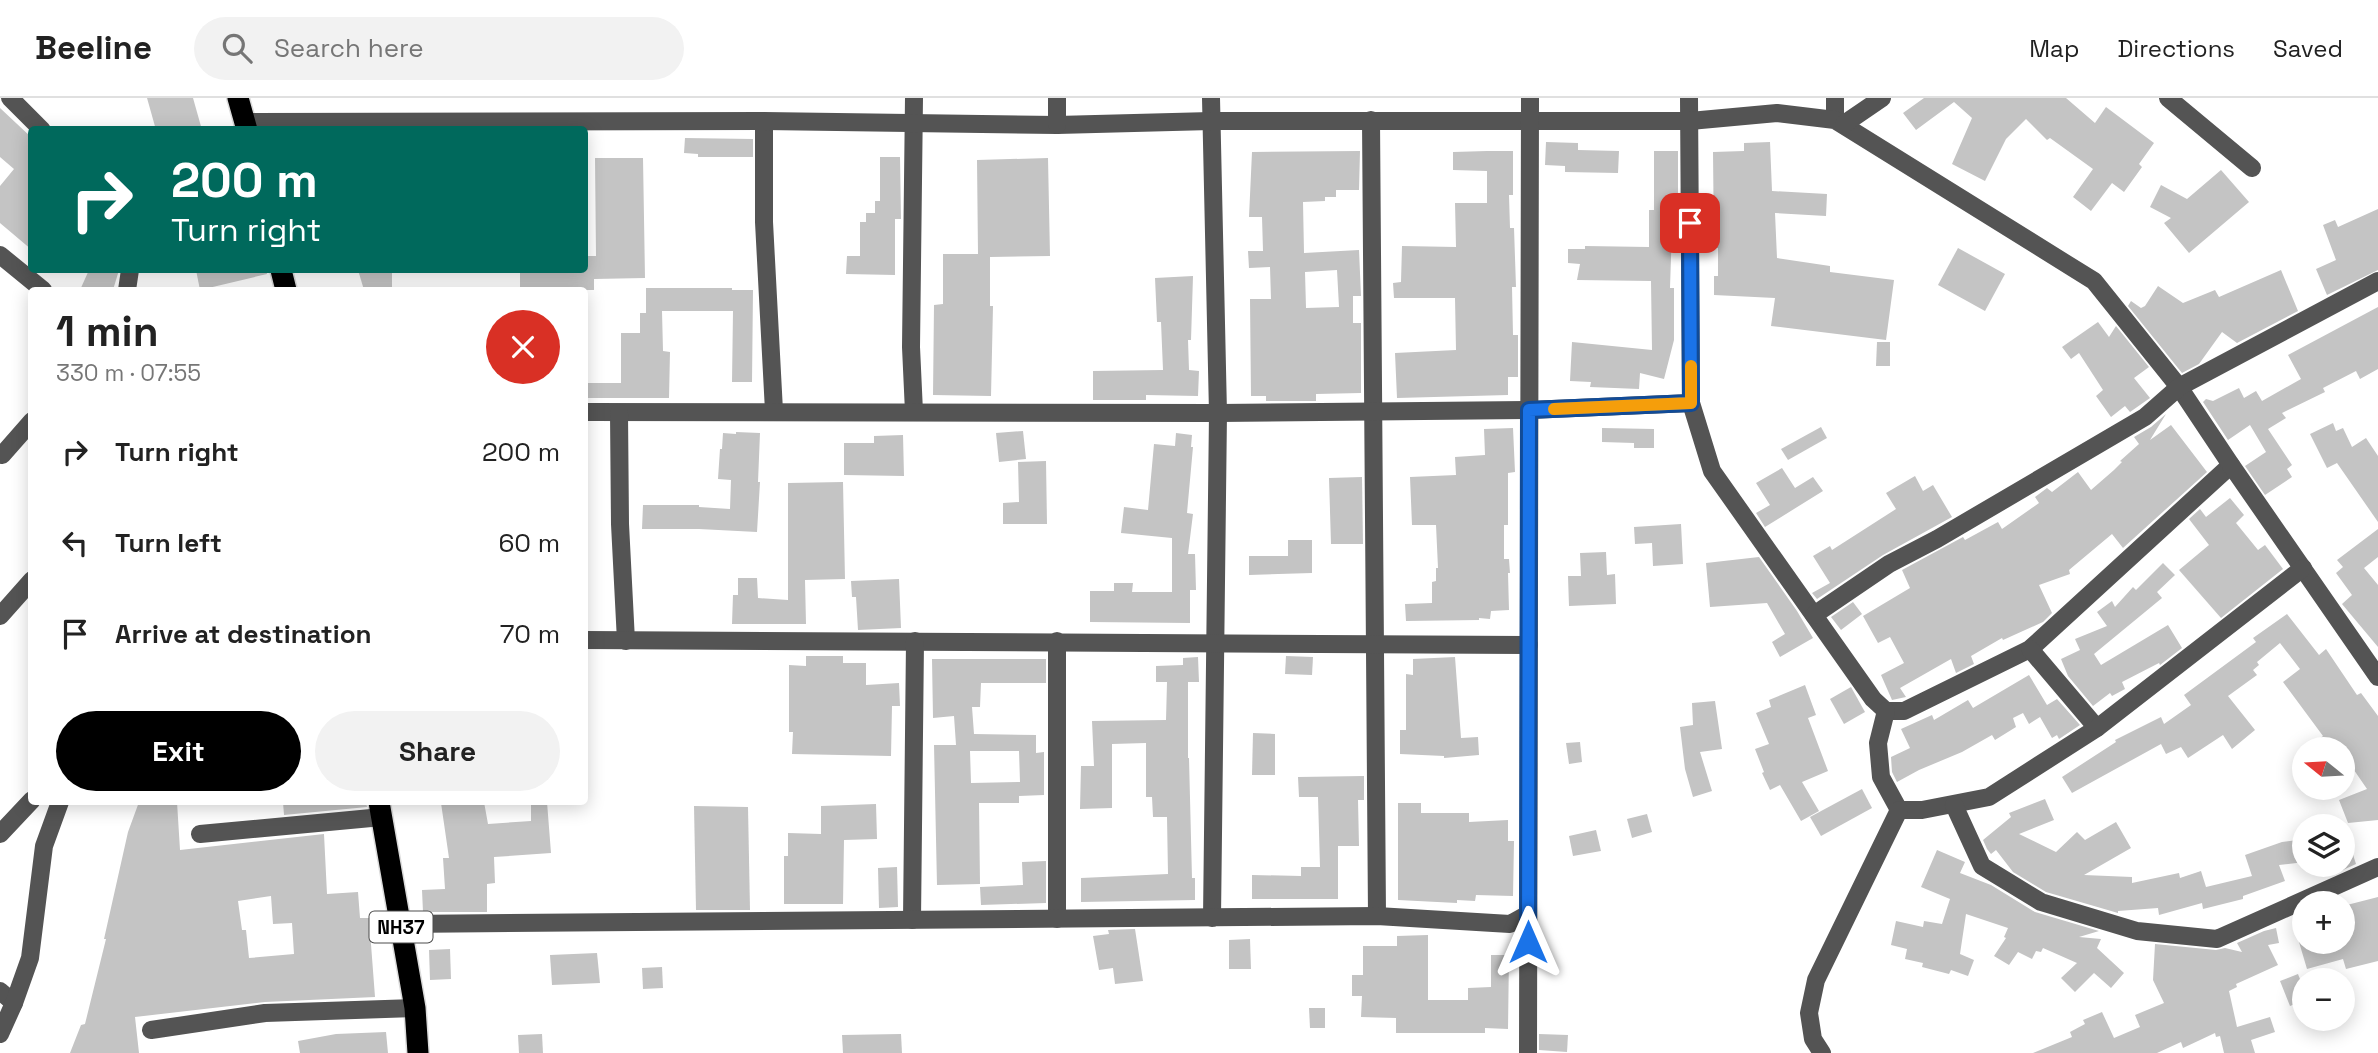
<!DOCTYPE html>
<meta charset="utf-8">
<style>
body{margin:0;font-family:"Space Grotesk",sans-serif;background:#f2f2f2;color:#222;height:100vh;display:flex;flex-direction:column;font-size:26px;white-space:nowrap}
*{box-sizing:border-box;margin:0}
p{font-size:23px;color:#767676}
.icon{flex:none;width:38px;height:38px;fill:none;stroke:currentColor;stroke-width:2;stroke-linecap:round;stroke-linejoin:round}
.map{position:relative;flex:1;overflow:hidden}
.panel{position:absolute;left:28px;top:189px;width:560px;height:518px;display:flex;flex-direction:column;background:#fff;border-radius:7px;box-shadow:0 4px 18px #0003}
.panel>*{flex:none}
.hud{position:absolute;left:28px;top:28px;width:560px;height:147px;border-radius:7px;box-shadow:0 4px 18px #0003;background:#00695c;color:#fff;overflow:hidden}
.needle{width:46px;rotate:288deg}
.fabs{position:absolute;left:2292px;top:639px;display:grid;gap:14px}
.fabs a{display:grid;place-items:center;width:63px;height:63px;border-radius:50%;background:#fff;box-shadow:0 4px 18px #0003;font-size:35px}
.pin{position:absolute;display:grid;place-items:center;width:60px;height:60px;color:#fff;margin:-30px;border-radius:14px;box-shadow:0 4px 10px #0006}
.me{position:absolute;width:77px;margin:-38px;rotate:0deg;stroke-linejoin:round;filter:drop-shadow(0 0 5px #0008)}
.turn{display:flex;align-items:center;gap:24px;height:147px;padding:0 28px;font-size:32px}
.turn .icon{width:91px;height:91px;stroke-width:2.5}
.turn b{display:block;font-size:49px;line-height:60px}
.round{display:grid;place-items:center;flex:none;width:74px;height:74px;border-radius:37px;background:#f2f2f2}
.overview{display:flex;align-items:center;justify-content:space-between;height:119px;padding:0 28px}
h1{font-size:42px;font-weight:800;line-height:52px}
.action{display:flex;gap:14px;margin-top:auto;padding:14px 28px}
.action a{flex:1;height:80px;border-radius:42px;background:#000;color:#fff;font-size:28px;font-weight:800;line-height:80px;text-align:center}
.action a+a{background:#f2f2f2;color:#222}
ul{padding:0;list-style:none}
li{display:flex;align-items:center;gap:21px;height:91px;padding:0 28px}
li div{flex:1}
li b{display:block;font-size:26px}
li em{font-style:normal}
header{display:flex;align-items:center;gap:42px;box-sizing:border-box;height:98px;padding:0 35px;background:#fff;border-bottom:2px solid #e0e0e0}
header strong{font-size:33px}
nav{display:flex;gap:38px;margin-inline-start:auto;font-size:24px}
.search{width:490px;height:63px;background:#f2f2f2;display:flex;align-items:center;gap:18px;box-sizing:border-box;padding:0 24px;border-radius:38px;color:#767676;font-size:26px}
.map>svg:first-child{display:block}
.building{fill:#c4c4c4;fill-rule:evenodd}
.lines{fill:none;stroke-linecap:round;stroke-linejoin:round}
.highway-casing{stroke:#dbdbdb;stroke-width:24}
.minor{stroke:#545454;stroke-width:18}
.highway{stroke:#000;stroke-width:21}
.route-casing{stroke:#114b97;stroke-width:18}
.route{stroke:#1a73e8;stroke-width:12}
.slow{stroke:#f59e0b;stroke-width:12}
.labels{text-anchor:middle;stroke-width:6;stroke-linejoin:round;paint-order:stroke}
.shield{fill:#fff;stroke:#4c4c4c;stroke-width:2}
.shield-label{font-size:19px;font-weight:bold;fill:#000}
</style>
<header>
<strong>Beeline</strong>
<div class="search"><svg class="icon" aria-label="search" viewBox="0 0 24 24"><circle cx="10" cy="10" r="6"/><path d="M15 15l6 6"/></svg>Search here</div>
<nav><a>Map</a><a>Directions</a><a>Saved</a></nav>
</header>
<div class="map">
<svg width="2378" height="955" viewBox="0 0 2378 955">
<rect width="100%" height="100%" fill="#fff"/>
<g class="building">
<polygon points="147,0 193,0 202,32 156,32"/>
<polygon points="1924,0 2066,0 2095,25 2106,9 2154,45 2139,66 2142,69 2124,94 2112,85 2091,113 2073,99 2093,71 2050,40 2047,42 2026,21 2006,41 1985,83 1952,66 1972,20 1954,4 1916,32 1903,15"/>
<polygon points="0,10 32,40 32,152 0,125 0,88 14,71 0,59"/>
<polygon points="685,40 753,41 753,59 698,59 698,56 684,55"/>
<polygon points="1546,44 1578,45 1578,52 1619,53 1618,75 1565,74 1565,68 1545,67"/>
<polygon points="1770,44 1772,93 1827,96 1826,118 1775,115 1777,160 1830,168 1830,174 1894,182 1886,242 1771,228 1775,200 1714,197 1714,178 1718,178 1718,150 1714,150 1713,54 1744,53 1744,45"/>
<path d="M 1360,53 L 1359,92 L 1336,92 L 1336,99 L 1325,99 L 1325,103 L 1303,104 L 1304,155 L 1359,152 L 1361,198 L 1353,198 L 1353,225 L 1361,225 L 1361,295 L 1316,296 L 1316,303 L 1266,303 L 1266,298 L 1251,298 L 1250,201 L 1271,201 L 1270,169 L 1249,170 L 1248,153 L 1263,153 L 1262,119 L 1249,119 L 1252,54 ZM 1337,172 L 1339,209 L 1306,210 L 1305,174 Z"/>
<polygon points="1487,53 1513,53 1513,97 1509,97 1510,130 1514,130 1516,189 1512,189 1513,237 1518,237 1518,279 1508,279 1508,297 1397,300 1395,255 1456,252 1455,200 1394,200 1393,185 1401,184 1402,148 1456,149 1455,105 1487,105 1487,73 1453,72 1453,54"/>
<polygon points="1654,53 1678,53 1678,129 1672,129 1670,190 1674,190 1674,242 1664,281 1640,275 1639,291 1590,289 1591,284 1570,283 1572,244 1652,252 1651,183 1577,182 1580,166 1568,165 1568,151 1585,151 1585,148 1649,149 1649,112 1654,112"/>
<polygon points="880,59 900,59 901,121 895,121 895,177 846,176 847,158 860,158 860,124 866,124 866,115 875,115 875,103 880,103"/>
<polygon points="595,60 643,60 645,180 594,181 594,192 520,192 520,172 584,172 584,158 596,158"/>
<polygon points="1048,60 1050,158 990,159 990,208 993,208 991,298 933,297 934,207 943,206 943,156 978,156 977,62"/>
<polygon points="2221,72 2249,104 2189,155 2164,125 2171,120 2150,109 2161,87 2187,101"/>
<polygon points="2378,111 2378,172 2327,197 2316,171 2336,162 2323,127 2335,122 2338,129"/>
<polygon points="1958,150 2005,176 1985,213 1938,187"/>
<polygon points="89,172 119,172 113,192 80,192"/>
<polygon points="196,172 266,172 267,176 200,192"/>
<polygon points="358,172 392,172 392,192 364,192"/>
<polygon points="2281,172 2298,213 2237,245 2222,234 2199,266 2182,275 2128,208 2131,203 2141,210 2145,208 2158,188 2183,205 2215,192 2219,199"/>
<polygon points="1193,178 1191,242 1188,242 1189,272 1199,273 1198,298 1146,297 1146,302 1093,302 1093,273 1163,272 1161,224 1157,224 1155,180"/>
<polygon points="646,190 732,190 732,192 753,192 752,284 732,284 733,213 662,213 663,253 670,254 669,300 584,300 584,285 621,285 621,235 640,235 640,215 646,215"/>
<polygon points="2378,209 2378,271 2360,281 2356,273 2323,290 2325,294 2282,315 2286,320 2268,331 2292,367 2287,371 2292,379 2265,397 2245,368 2266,354 2250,327 2228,342 2203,304 2206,301 2213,303 2239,290 2244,300 2256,293 2262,303 2301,281 2288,257"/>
<polygon points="2098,224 2109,239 2116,228 2149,269 2134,280 2150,300 2130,314 2125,308 2111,319 2096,298 2103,292 2079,255 2071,261 2062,249"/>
<polygon points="1877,244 1890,244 1890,268 1876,268"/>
<polygon points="2166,316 2150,342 2171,327 2207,374 2123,450 2112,436 2069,472 2070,476 2039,487 2052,515 2043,524 2003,542 2002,540 1971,558 1974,566 1956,575 1951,561 1900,590 1906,599 1892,602 1881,577 1904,565 1890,539 1878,545 1863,518 1910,490 1902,472 1963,439 1965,442 1998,424 2002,431 2039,405 2035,399 2047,390 2052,394 2078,374 2091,392 2114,372 2122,364 2120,363 2139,346 2134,339 2151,329"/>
<polygon points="2333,325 2336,333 2343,330 2352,349 2366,340 2378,358 2378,424 2337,365 2327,370 2310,336"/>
<polygon points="1821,329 1827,340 1788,362 1781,351"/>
<polygon points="1513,330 1515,374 1508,375 1508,427 1504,427 1504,461 1509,461 1510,475 1508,475 1509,512 1491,513 1490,521 1479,520 1479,522 1406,523 1405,506 1432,505 1432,484 1436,483 1436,470 1438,470 1436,427 1412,427 1410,379 1456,377 1455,359 1485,357 1484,331"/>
<polygon points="1602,330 1654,331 1654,350 1634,350 1634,345 1602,344"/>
<polygon points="1023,333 1026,361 999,364 996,335"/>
<polygon points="736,334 760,335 758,384 760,384 757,434 699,431 642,431 643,407 699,407 699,409 730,411 731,382 718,381 720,351 722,351 723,335 736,336"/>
<polygon points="1176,335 1192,337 1191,349 1193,349 1187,415 1193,416 1188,456 1195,456 1196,492 1190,492 1190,525 1090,524 1090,493 1114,493 1114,485 1133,485 1132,494 1172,494 1172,440 1121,435 1124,409 1148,412 1154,346 1175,348"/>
<polygon points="903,337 904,378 844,377 844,345 874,345 874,338"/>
<polygon points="1046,363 1047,426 1003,426 1003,405 1019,404 1018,364"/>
<polygon points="1782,370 1795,390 1813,379 1823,393 1765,429 1756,415 1770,407 1756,385"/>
<polygon points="1915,378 1923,393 1933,387 1952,419 1883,457 1817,501 1812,495 1830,485 1813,458 1830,448 1832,452 1896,411 1886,395"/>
<polygon points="1362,379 1363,446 1331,446 1329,380"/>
<polygon points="843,384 845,481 805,482 806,526 732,526 733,497 738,497 738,480 757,480 758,500 788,502 788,385"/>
<polygon points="2230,400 2244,417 2236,425 2258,452 2265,447 2283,471 2221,520 2179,472 2209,447 2189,421 2200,411 2206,419"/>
<polygon points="1681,426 1683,466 1653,468 1652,445 1635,446 1634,429"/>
<polygon points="2378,431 2378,459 2364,470 2378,487 2378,549 2342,506 2352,497 2336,475 2343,469 2337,462"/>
<polygon points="1288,442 1312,442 1312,475 1249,477 1249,458 1288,458"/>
<polygon points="1606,454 1607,477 1615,476 1616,506 1569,508 1568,478 1581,478 1580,455"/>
<polygon points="1759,459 1797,513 1813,540 1780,559 1772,544 1785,536 1767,505 1710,509 1706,465"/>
<polygon points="2163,465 2175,477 2157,494 2162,500 2094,556 2101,567 2168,527 2182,550 2160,567 2159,565 2122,584 2125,591 2112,598 2110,595 2093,608 2068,578 2061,561 2080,552 2075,541 2107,528 2097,514 2112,503 2115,509 2133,489 2136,492"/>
<polygon points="899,481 901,530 858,532 856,499 852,499 851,483"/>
<polygon points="1853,504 1862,516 1841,532 1831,519"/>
<polygon points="2287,516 2319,557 2326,551 2357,597 2361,595 2378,618 2378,722 2348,725 2339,702 2367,691 2343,656 2343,651 2307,651 2323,638 2283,584 2300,571 2280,545 2257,564 2259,567 2253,572 2257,577 2228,598 2255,632 2232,651 2223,637 2188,660 2181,649 2166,656 2161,646 2072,695 2062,679 2116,644 2115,642 2161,619 2164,626 2191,607 2184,597 2256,544 2253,540"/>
<polygon points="806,558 843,558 843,565 866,565 866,587 899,585 900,608 892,608 891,658 792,656 793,634 789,634 789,567 806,568"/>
<polygon points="1286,558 1313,559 1312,577 1285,576"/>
<polygon points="1198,559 1199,584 1188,584 1188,660 1189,660 1192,780 1195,780 1195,802 1081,804 1081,780 1168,776 1167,719 1153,719 1152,699 1146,699 1146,645 1112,646 1112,710 1080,711 1081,668 1094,668 1092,623 1166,622 1167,584 1156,584 1156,568 1183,567 1183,560"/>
<polygon points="1455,559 1461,640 1478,639 1479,657 1444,660 1444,658 1400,656 1400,632 1406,632 1406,576 1413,577 1413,561"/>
<path d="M 932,561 L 1046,561 L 1046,585 L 981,585 L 980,609 L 972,609 L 974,636 L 1036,637 L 1036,655 L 1044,654 L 1044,697 L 1019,698 L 1019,705 L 979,705 L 980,786 L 937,787 L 934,647 L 956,647 L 954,618 L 933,620 ZM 970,653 L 1019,653 L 1020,684 L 971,685 Z"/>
<polygon points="2029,577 2047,607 2057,601 2080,627 2059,641 2057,637 2052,640 2040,619 2029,626 2023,615 2013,620 2016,629 1995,642 1992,637 1962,654 1919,672 1897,684 1892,674 1891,659 1910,650 1901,631 1932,617 1934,622 1968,602 1973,610"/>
<polygon points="1805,587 1816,617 1808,620 1828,673 1802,684 1819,713 1801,723 1780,687 1770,692 1762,675 1764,674 1755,651 1769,646 1756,615 1771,609 1769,602"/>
<polygon points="1851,589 1865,614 1844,626 1830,601"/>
<polygon points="1715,603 1722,651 1700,654 1712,693 1693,699 1685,671 1680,629 1693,627 1692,605"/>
<polygon points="1253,635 1275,636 1275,677 1252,677"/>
<polygon points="1580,644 1582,664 1569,666 1566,645"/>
<polygon points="1364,678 1364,702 1358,702 1359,748 1338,748 1338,801 1252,801 1252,777 1301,778 1301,769 1320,769 1318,699 1299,699 1298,679"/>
<polygon points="1862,691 1872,710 1821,738 1810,719"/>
<polygon points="2045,701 2054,722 2019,736 2056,754 2077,734 2085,742 2116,724 2131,750 2084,777 2132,779 2132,785 2179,775 2180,780 2201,773 2206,789 2252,778 2245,757 2282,744 2305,741 2305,764 2279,767 2285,783 2243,798 2243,801 2203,811 2202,805 2159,817 2158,810 2118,813 2118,815 2046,794 2013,774 1996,752 1991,756 1987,751 1983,742 2011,719 2009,715"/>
<path d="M 139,704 L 177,704 L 180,752 L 324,736 L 327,796 L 358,794 L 360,820 L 369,820 L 375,899 L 265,904 L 135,919 L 139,955 L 70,955 L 81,927 L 85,926 L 106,841 L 104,841 L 128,734 ZM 271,798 L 273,826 L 292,825 L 294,856 L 249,860 L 246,832 L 242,832 L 238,803 Z"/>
<polygon points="283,704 366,704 367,709 284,717"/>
<polygon points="484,704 488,726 531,723 531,704 547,704 551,755 494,759 495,785 487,786 487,814 423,814 422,792 445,791 443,760 449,760 441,705"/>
<polygon points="1398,705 1421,705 1421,715 1469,715 1469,724 1508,722 1508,743 1514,743 1513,798 1476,797 1475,803 1457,802 1457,805 1398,802"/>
<polygon points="876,706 877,741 844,742 843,806 784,806 784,758 788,758 788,735 821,736 821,708"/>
<polygon points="694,708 748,709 750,812 696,812"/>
<polygon points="1647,716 1652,734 1632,740 1627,721"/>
<polygon points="1596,732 1601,753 1573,758 1569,738"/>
<polygon points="2346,735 2356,766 2343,772 2343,736"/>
<polygon points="1937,752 1965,764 1960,775 1991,787 2035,814 2099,833 2079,839 2101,841 2097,850 2124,875 2111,890 2094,875 2075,894 2061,880 2077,865 2043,850 2041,854 2036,853 2032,861 2018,854 2009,867 1994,858 2006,840 2004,839 2008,830 1966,816 1960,856 1974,862 1968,878 1951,872 1949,876 1922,869 1923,865 1905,861 1907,851 1891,847 1896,823 1923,829 1924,823 1942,826 1950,801 1921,789"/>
<polygon points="1046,763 1046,805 981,807 980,789 1023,787 1022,764"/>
<polygon points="897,769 898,809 879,810 878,770"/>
<polygon points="2378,799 2378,863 2346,871 2343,861 2307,871 2299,844 2343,844 2343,808"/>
<polygon points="2276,830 2279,845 2268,847 2278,867 2236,886 2237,889 2229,893 2237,929 2270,919 2275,934 2251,942 2255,955 2224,955 2220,938 2216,939 2215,935 2183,950 2181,944 2157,955 2033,955 2072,939 2070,934 2085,926 2083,922 2102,914 2114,940 2140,929 2135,917 2164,905 2153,882 2155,846 2216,852 2225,850 2242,854 2237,845 2264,833"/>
<polygon points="1135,831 1143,883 1115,886 1113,870 1099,872 1093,838 1109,836 1108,832"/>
<polygon points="1428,837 1428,902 1468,902 1468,890 1491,889 1491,857 1509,857 1508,931 1485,930 1485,935 1396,935 1396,920 1361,919 1362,898 1352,898 1352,877 1363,877 1363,848 1397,848 1397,838"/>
<polygon points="1250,841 1251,871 1229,871 1229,842"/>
<polygon points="450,851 451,881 430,882 429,852"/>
<polygon points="597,855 600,885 552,887 550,857"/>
<polygon points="662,869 663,890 643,891 642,870"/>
<polygon points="2298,876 2305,894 2305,902 2290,908 2280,883"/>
<polygon points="1309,910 1325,910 1325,930 1310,930"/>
<polygon points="386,934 388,955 300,955 298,943 336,936"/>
<polygon points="542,936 543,955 519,955 518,937"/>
<polygon points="901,936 902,955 843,955 842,937"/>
<polygon points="1539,936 1568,937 1567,954 1539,952"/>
</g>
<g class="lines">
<defs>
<g id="highway">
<polyline points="238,0 247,32"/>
<polyline points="281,172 286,192"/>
<polyline points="379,704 415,910 418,955"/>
</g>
</defs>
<use href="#highway" class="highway-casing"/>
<g class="minor">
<polyline points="10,0 42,32"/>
<polyline points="914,0 911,249 914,314"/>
<polyline points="1211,0 1218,315 1212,820"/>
<polyline points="1689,0 1691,305 1712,373 1873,601 1886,613 1904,613 2030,551 2231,367"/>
<polyline points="2168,0 2252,70"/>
<polyline points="1371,22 1377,818"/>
<polyline points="1835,22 1835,0"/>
<polyline points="764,23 764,124 774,313"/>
<polyline points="245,24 764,23 1057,27 1211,23 1690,23 1777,15 1835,22 2094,183 2179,289 2231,367 2378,579"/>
<polyline points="1844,26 1882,0"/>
<polyline points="1057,27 1057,0"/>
<polyline points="0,157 43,192"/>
<polyline points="127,192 130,172"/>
<polyline points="584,314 1218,315 1529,312 1691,305"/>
<polyline points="619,315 620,426 626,543"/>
<polyline points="2,357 32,323"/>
<polyline points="1814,517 1889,466 1937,441 2145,319 2179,289 2378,183"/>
<polyline points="0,518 32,482"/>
<polyline points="584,542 1529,547"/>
<polyline points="1057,543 1057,821"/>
<polyline points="2030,551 2097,630"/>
<polyline points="1886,613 1878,645 1881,679 1899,712 1922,712 1989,699 2097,630 2303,470"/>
<polyline points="1954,707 1982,768 2041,804 2137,833 2217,841 2378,769"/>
<polyline points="0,736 32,702"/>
<polyline points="200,736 382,719"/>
<polyline points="912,822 915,543"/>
<polyline points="400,826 1377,818 1510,826 1528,816"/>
<polyline points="0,893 14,905"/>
<polyline points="151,932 265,915 415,910"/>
<polyline points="0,936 14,905 30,860 44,748 60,704"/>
<polyline points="1528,955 1530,0"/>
<polyline points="1822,955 1813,941 1809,915 1816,882 1899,712"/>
</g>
<use href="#highway" class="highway"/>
</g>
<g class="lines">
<defs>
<polyline id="route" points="1528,844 1529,312 1691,305 1690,125"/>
</defs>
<use href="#route" class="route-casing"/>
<use href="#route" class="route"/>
<polyline class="slow" points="1554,311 1691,305 1691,268"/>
</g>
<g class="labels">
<rect class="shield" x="369.5" y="813.5" width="63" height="31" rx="5"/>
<g class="shield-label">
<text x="401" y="836">NH37</text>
</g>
</g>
</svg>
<div class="fabs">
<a><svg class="needle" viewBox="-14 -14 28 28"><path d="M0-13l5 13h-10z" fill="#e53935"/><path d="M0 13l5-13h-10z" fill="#767676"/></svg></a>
<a><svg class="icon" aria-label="layers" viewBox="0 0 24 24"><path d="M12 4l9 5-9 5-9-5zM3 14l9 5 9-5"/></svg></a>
<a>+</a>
<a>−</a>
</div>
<div class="pin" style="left:1690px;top:125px;background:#d93025"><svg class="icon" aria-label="arrive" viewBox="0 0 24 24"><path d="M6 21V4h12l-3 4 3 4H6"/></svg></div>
<svg class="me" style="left:1528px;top:844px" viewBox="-20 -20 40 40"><path d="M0-17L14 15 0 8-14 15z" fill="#1a73e8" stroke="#fff" stroke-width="4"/></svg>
<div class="hud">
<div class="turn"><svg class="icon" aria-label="right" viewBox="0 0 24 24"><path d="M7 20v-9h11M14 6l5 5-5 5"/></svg><div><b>200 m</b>Turn right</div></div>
</div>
<section class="panel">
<div class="overview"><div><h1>1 min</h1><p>330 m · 07:55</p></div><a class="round" style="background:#d93025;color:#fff"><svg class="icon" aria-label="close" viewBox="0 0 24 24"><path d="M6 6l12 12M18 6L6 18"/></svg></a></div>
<ul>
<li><svg class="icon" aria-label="right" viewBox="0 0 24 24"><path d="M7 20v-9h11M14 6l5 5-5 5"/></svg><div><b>Turn right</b></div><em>200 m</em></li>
<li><svg class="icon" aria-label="left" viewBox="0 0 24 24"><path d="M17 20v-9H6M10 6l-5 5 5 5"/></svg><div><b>Turn left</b></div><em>60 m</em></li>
<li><svg class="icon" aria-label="arrive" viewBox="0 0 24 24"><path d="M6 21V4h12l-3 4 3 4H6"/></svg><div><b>Arrive at destination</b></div><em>70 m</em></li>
</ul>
<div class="action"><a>Exit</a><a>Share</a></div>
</section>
</div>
